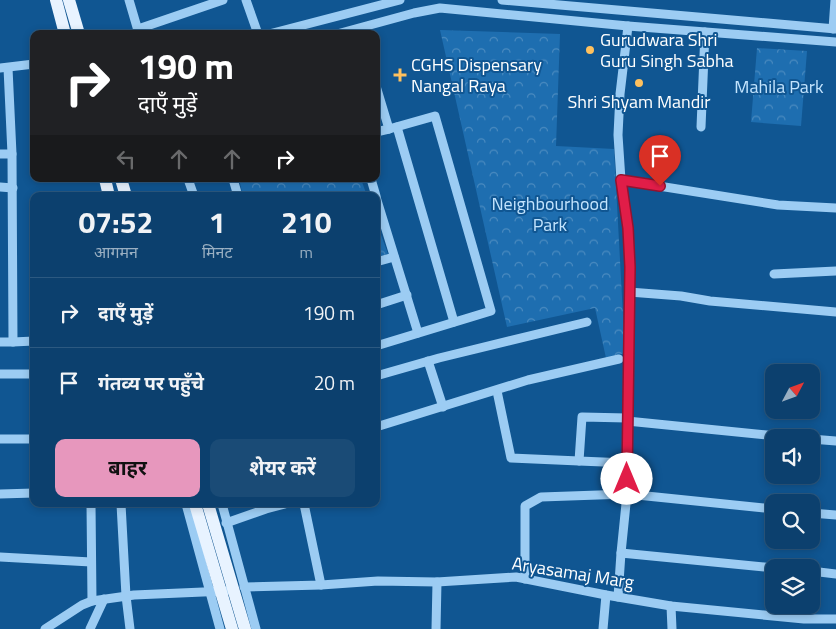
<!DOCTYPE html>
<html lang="hi">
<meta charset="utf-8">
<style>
body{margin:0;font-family:"Titillium Web","Noto Sans Devanagari",sans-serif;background:#1a4b76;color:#f1f3f6;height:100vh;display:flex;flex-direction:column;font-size:19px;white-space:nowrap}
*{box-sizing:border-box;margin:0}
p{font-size:16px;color:#9aafc2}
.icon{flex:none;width:28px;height:28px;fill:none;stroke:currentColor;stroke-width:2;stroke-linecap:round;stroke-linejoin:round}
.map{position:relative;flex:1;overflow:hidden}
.drawer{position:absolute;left:30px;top:192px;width:350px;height:315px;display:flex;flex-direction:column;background:#0c406e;border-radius:10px;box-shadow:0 2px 8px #0003,0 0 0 1px #2c5981}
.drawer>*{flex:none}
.top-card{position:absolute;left:30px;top:30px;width:350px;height:152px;border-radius:10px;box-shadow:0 2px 8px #0003,0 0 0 1px #2c5981;background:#202124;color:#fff;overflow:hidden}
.needle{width:32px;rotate:49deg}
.tools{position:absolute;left:765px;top:364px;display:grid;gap:10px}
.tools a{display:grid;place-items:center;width:55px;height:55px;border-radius:10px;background:#0c406e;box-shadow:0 2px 8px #0003,0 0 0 1px #2c5981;font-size:25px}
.pin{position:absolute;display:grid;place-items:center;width:42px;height:42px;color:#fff;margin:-51px -21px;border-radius:50% 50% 50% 0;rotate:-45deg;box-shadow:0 0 5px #0007}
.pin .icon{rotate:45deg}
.me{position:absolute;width:55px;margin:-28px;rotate:0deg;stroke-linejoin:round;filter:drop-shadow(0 0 4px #0008)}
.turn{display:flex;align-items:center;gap:18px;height:105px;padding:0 25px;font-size:22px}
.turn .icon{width:65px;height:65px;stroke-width:2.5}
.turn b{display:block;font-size:35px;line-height:42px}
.lanes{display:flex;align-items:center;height:48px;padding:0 25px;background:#0003;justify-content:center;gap:25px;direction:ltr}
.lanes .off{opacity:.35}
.eta{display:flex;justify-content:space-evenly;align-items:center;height:85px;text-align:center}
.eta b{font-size:30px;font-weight:700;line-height:35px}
.cta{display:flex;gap:10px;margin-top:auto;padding:10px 25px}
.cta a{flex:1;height:58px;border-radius:10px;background:#e797bd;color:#111;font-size:20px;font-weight:700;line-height:58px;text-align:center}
.cta a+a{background:#1a4b76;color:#f1f3f6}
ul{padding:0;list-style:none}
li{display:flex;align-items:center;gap:15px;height:70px;padding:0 25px;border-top:1px solid #2c5981}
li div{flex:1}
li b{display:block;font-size:19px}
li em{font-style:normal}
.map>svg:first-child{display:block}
.park{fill:url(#park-crowns)}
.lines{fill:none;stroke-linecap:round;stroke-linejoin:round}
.minor{stroke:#9cccf3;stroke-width:9}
.major{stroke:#e8f3ff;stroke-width:12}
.major-bridge{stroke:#e8f3ff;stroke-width:12}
.route-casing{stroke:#92132f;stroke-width:12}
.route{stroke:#e11d48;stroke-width:9}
.poi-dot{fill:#ffc15e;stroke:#105692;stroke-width:2}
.labels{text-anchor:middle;stroke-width:4;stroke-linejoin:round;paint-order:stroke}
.poi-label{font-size:18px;fill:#fff;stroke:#105692;text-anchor:start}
.park-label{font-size:18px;fill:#c3e4fe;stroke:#105692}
.street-label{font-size:18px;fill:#fff;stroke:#105692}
</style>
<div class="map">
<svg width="836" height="629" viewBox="0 0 836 629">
<defs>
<pattern id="park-crowns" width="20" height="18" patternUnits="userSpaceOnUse" patternTransform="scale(1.25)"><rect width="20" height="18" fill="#1e6eb0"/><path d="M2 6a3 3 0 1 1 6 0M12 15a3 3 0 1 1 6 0" fill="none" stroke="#4b8bc0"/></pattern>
</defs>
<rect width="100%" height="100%" fill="#105692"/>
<g class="park">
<polygon points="440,30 560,34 556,146 614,149 625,353 606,358 595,308 507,327"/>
<polygon points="757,48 807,51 801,126 751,122"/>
<polygon points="239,179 361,179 367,196 243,196"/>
<polygon points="376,221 388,254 376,257"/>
</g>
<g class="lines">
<g class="minor">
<polyline points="129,0 139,34"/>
<polyline points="246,0 258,34"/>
<polyline points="502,0 836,29"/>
<polyline points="138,29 223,0"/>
<polyline points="833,29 835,0"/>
<polyline points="269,34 400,0"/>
<polyline points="337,34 414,13 440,8 628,26 836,42"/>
<polyline points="0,68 34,64"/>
<polyline points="376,86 389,129 435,116 491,311 376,346"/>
<polyline points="397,127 454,322"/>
<polyline points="701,127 705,32"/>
<polyline points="376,132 389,129"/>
<polyline points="0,154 12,154"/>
<polyline points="188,179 194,196"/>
<polyline points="233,179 238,196"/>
<polyline points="371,179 376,196"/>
<polyline points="621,180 778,205 836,208"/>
<polyline points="0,187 13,188"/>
<polyline points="376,197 418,333"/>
<polyline points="376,262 394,257"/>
<polyline points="774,274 836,271"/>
<polyline points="629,292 681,296 710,301 836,312"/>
<polyline points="376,305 407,295"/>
<polyline points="0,342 13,342 12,154 8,68"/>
<polyline points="13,342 34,341"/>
<polyline points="428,361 443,407"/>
<polyline points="0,374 34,374"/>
<polyline points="376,376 439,358 587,322"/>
<polyline points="497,391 511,458 579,461"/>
<polyline points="627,421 797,438"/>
<polyline points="376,427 528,380 619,359"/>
<polyline points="0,439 34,439"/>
<polyline points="811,439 836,441"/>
<polyline points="627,463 579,461 582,417 627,418"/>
<polyline points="0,494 34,493"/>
<polyline points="91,504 92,601"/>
<polyline points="121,504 126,596 130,629"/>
<polyline points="186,504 220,629"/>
<polyline points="222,504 256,629"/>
<polyline points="304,504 321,585"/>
<polyline points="811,513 836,515"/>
<polyline points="226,523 266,509 285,504"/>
<polyline points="621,553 774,568"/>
<polyline points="0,557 91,562"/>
<polyline points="811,571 836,574"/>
<polyline points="525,579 525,506 541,497 627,494 774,509"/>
<polyline points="244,587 321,585 378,581 437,582 516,577 606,595 671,606 804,619 836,619"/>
<polyline points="618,597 621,553 627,494 630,267 628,228 621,180 618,135 620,94 628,26"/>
<polyline points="671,606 672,629"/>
<polyline points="45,629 82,605 92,601 134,595 226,591"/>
<polyline points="90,629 104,599"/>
<polyline points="436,629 437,582"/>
<polyline points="603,629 606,595"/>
</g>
<g class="major">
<polyline points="56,0 65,34"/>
<polyline points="69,0 79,34"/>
<polyline points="105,179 109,196"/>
<polyline points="121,179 126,196"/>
</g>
<g class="major-bridge">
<polyline points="195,504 232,629"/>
<polyline points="208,504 245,629"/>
</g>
</g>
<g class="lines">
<defs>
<polyline id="route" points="627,479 630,267 628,228 621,180 660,186"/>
</defs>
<use href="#route" class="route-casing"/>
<use href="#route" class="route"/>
</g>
<g class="poi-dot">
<circle cx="590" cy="50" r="5"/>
<path d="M397.5 67.5h5v5h5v5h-5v5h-5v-5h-5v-5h5z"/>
<circle cx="639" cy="83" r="5"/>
</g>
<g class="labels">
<g class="poi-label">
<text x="600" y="46">Gurudwara Shri<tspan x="600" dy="21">Guru Singh Sabha</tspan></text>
<text x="411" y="71">CGHS Dispensary<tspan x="411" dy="21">Nangal Raya</tspan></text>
<text x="639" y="108" text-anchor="middle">Shri Shyam Mandir</text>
</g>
<g class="park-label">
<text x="779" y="93">Mahila Park</text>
<text x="550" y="210">Neighbourhood<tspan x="550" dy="21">Park</tspan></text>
</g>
<g class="street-label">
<text transform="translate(573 573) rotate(9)" y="6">Aryasamaj Marg</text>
</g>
</g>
</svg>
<div class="tools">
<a><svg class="needle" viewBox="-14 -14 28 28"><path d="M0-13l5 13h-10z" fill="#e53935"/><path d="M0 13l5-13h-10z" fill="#9aafc2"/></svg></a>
<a><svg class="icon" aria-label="sound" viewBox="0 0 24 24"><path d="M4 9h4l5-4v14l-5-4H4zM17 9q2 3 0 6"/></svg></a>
<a><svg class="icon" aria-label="search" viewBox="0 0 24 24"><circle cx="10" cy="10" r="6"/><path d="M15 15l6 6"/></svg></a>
<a><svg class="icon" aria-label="layers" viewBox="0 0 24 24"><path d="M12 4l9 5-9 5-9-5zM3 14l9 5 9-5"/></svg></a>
</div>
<div class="pin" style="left:660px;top:186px;background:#d93025"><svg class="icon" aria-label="arrive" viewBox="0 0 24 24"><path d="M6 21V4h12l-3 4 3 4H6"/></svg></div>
<svg class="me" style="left:627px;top:479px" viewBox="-20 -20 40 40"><circle r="19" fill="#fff"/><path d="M0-13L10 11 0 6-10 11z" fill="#e11d48"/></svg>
<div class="top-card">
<div class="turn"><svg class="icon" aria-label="right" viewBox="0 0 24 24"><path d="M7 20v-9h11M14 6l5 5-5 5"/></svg><div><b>190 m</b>दाएँ मुड़ें</div></div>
<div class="lanes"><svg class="icon off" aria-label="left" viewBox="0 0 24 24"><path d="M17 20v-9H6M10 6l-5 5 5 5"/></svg><svg class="icon off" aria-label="ahead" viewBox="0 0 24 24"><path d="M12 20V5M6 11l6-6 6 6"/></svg><svg class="icon off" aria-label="ahead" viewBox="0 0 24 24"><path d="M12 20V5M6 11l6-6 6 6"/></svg><svg class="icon" aria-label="right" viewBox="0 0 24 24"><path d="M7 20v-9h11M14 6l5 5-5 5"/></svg></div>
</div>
<section class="drawer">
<div class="eta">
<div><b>07:52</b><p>आगमन</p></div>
<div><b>1</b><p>मिनट</p></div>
<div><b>210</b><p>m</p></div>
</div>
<ul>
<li><svg class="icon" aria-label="right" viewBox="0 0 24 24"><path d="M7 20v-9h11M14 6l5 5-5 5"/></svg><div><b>दाएँ मुड़ें</b></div><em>190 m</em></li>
<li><svg class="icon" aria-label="arrive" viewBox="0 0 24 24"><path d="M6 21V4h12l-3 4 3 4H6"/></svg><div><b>गंतव्य पर पहुँचे</b></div><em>20 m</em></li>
</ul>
<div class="cta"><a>बाहर</a><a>शेयर करें</a></div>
</section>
</div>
